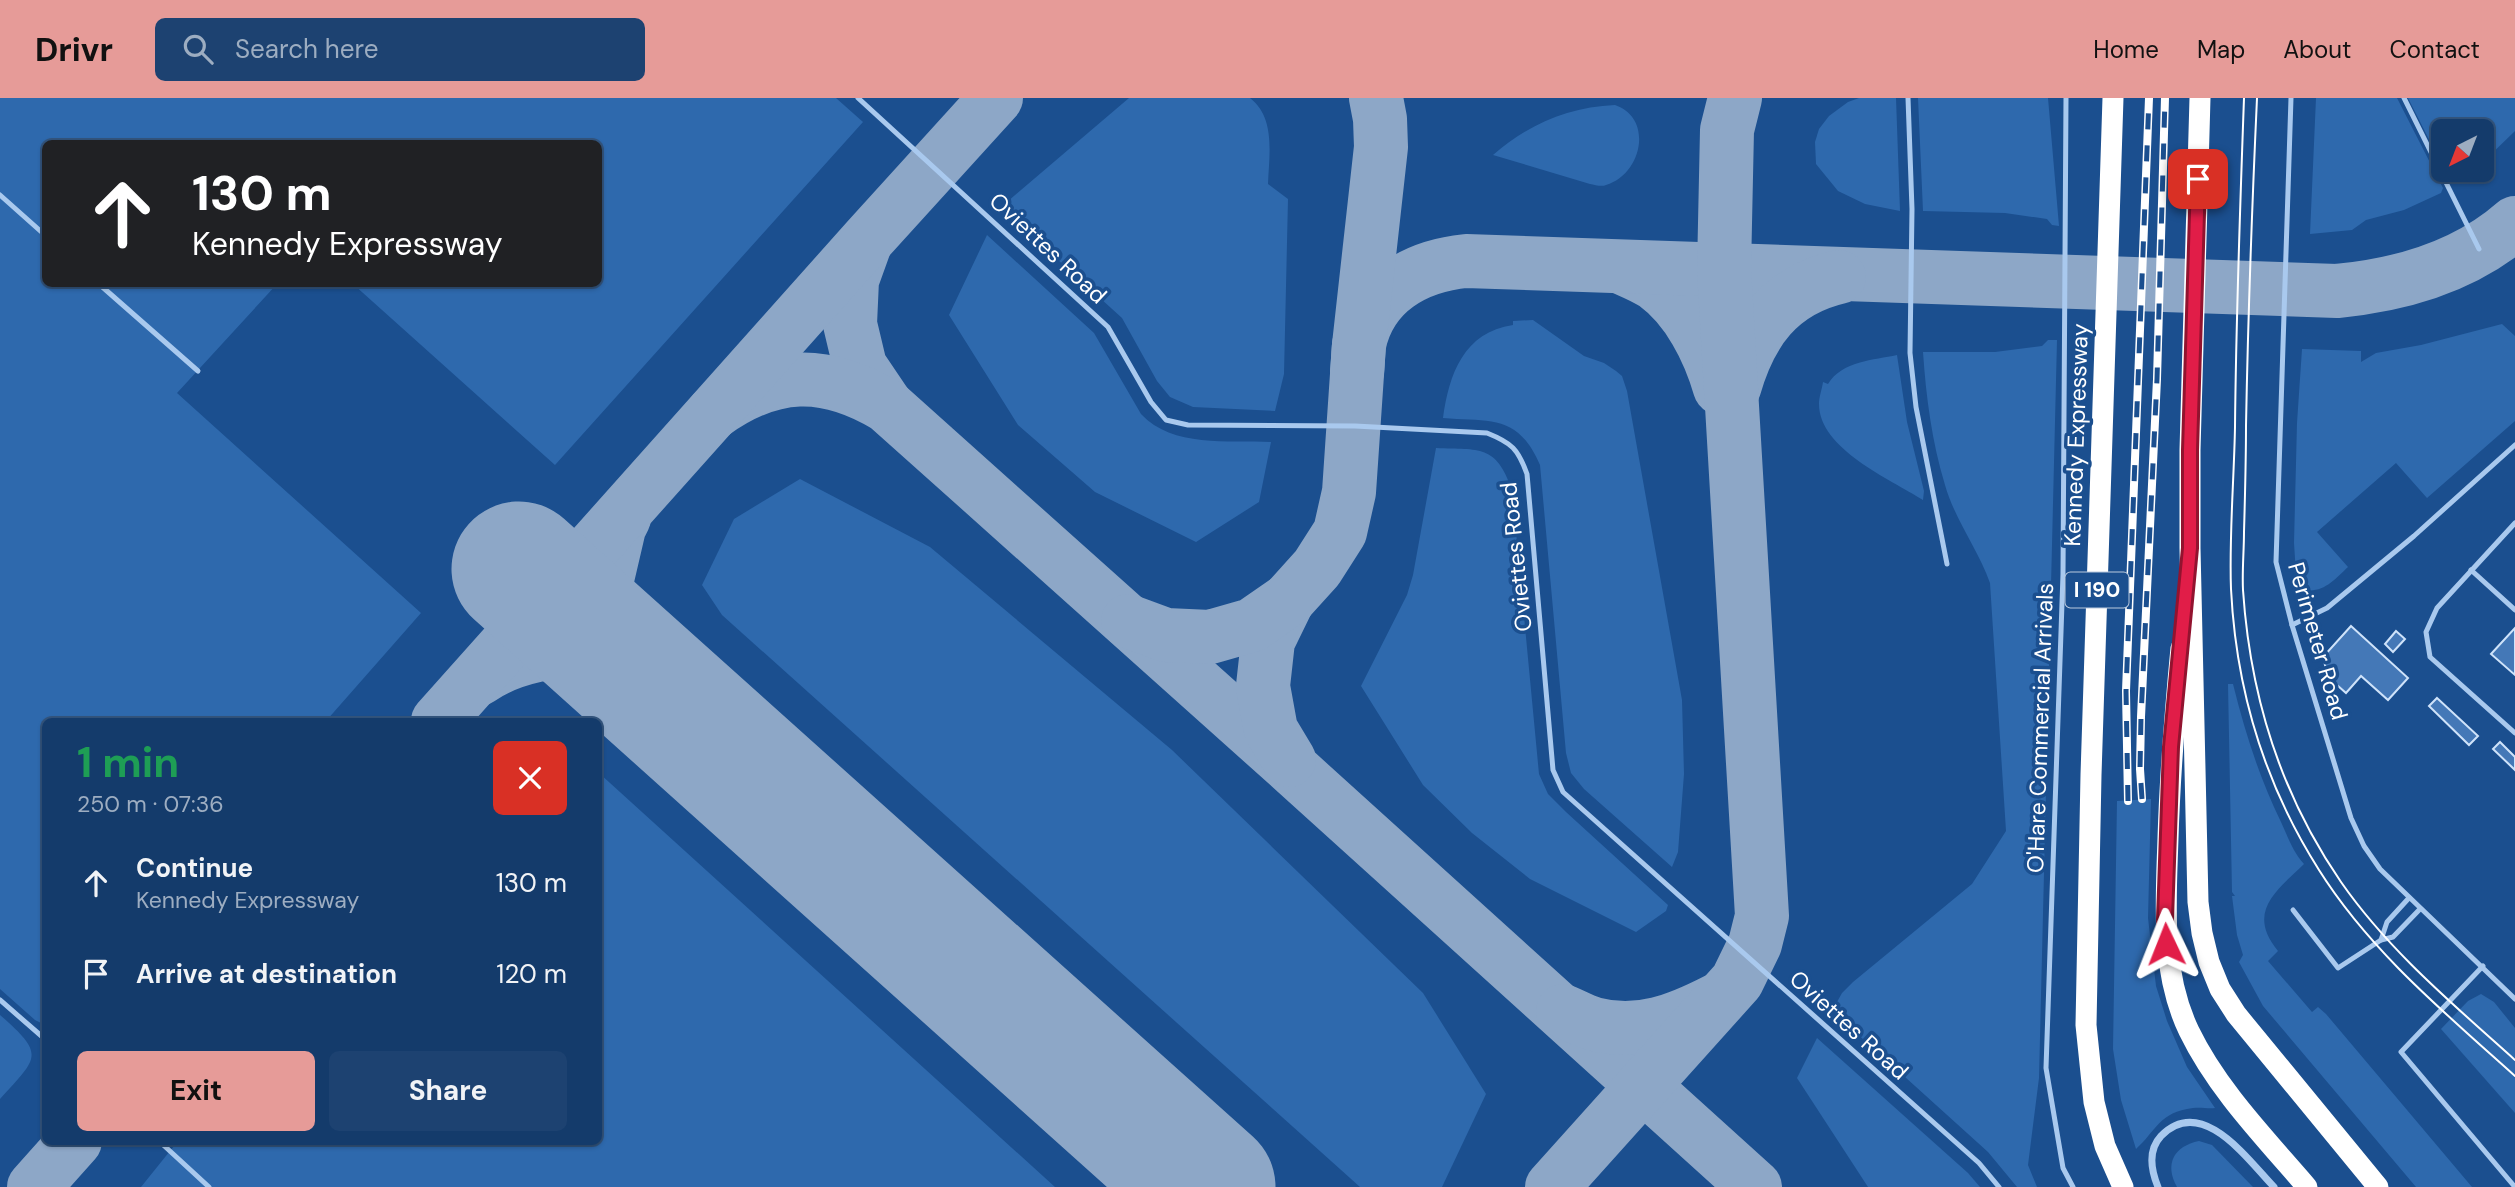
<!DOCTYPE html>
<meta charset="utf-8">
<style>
body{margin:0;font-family:"DM Sans",sans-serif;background:#1d4271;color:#f1f3f6;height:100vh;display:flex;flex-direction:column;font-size:26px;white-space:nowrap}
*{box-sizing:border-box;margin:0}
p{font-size:23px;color:#9dadc1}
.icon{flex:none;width:38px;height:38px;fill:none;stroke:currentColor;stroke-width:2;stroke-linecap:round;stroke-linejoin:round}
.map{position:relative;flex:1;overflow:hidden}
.sheet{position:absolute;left:42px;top:620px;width:560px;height:427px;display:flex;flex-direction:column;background:#143b6b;border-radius:10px;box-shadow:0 2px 5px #0004,0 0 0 2px #33557e}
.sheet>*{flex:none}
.guide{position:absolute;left:42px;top:42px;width:560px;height:147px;border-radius:10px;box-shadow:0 2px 5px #0004,0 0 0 2px #33557e;background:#202124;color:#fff;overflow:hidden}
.needle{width:46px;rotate:222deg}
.buttons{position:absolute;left:2431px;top:21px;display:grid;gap:14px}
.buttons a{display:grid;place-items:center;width:63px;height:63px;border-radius:10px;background:#143b6b;box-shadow:0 2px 5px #0004,0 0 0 2px #33557e;font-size:35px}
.pin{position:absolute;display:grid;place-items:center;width:60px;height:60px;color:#fff;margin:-30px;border-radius:14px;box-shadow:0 4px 10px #0006}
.me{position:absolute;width:77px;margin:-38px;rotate:358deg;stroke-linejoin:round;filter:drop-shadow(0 0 5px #0008)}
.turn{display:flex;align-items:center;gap:24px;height:147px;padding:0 35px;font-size:32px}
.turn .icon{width:91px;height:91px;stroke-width:2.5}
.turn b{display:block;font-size:49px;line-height:60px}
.round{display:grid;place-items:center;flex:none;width:74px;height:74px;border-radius:10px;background:#1d4271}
.summary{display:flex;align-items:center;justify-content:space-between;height:119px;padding:0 35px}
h1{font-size:42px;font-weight:700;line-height:52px;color:#1e9e55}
.primary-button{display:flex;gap:14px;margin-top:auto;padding:14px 35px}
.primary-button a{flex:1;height:80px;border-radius:10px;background:#e69b98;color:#111;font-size:28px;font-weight:700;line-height:80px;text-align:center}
.primary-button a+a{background:#1d4271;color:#f1f3f6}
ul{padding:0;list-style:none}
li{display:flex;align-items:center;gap:21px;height:91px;padding:0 35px}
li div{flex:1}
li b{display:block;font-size:26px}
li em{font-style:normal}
header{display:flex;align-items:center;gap:42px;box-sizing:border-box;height:98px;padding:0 35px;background:#e69b98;color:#111}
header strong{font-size:33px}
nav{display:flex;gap:38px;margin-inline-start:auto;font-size:24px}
.search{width:490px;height:63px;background:#1d4271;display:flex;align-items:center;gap:18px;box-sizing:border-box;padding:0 24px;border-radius:10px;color:#9dadc1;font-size:26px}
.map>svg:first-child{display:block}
.green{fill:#2e69ad}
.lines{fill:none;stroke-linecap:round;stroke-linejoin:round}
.taxiway{stroke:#8da7c7;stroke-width:54}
.runway{stroke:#8da7c7;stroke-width:135}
.building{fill:#4478b7;stroke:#cfe3fa;stroke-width:2}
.service{stroke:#a9c9ee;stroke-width:5}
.minor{stroke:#a9c9ee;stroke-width:7}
.motorway{stroke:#fff;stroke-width:21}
.tram{stroke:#fff;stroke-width:2}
.rail-casing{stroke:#fff;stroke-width:8}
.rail{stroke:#1b4f8f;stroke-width:5;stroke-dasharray:16;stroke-linecap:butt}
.route-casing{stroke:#92132f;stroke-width:18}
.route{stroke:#e11d48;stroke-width:12}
.labels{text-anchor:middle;stroke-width:7;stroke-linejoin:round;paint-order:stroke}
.shield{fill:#1b4f8f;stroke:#bbcadd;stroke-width:2}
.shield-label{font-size:21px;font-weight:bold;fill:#fff}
.street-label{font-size:23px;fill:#fff;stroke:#1b4f8f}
</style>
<header>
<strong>Drivr</strong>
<div class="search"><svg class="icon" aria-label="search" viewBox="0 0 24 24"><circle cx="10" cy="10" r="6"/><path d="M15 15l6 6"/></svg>Search here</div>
<nav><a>Home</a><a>Map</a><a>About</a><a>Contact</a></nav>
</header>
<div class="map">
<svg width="2515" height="1089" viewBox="0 0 2515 1089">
<rect width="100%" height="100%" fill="#1b4f8f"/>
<g class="green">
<polygon points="0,0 836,0 863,24 555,367 353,186 598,186 598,46 46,46 46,186 277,186 177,295 421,515 326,623 46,623 45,927 35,922 0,891"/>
<path d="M 1129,0 L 1250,0 C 1276,20 1269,57 1268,86 L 1288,101 L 1284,276 L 1275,313 L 1193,309 L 1170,299 L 1157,283 L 1122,220 L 1003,112 L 1007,104 Z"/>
<polygon points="1859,0 1896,0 1900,113 1865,106 1838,93 1816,66 1815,44 1819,31 1829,18 1848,4"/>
<polygon points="1918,0 2048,0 2059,128 2052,127 2047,121 2005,115 1923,113"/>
<polygon points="2316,0 2397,0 2443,90 2441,95 2404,112 2366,122 2352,132 2310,136"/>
<polygon points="2408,0 2515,0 2515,33 2482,65 2482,33 2443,33 2443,69"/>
<path d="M 1615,7 C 1654,20 1642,77 1606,87 C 1602,89 1595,87 1590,86 L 1493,57 C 1529,26 1568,9 1615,7 Z"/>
<path d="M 987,137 L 1094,235 L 1141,316 C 1173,350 1227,342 1271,344 L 1259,404 L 1196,444 L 1095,394 L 1018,327 L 949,217 Z"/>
<path d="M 1533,222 L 1584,258 L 1604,265 L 1616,273 L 1622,278 L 1627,293 L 1682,602 L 1684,676 L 1678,754 L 1672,769 L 1584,691 L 1571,675 L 1566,655 L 1540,367 C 1518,316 1491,324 1443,320 C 1449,276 1464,234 1513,227 L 1513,223 Z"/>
<path d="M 2502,226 L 2515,238 L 2515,323 L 2427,400 L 2396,365 L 2317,434 L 2348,469 C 2335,481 2324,495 2305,492 L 2296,476 L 2294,445 L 2297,325 L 2302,251 L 2361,253 L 2361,264 L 2376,255 L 2421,247 Z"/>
<path d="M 2048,242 L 2057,242 L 2039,980 L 2028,1067 L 2037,1089 L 2017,1089 L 1988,1054 L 1832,913 L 1842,895 L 1853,884 L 1972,786 L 2006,733 L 1990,485 C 1978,451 1955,422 1945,387 C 1932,344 1926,299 1923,254 L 1995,254 L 2042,248 Z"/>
<path d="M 1897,257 L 1907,324 L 1924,393 L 1923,402 C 1890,381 1819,351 1819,306 C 1819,299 1822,291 1823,284 L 1828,286 C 1842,263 1874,262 1897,257 Z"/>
<path d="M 1436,350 C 1480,352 1496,346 1512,392 L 1539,676 L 1548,696 L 1566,714 L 1668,807 L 1666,813 L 1636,834 L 1530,781 L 1472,735 L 1423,687 L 1361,588 L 1407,497 L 1413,477 Z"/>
<polygon points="800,381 930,449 1172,652 1423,895 1486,996 1442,1089 1360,1089 722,517 702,487 734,421"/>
<path d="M 2228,586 L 2233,586 C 2245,634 2259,679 2281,724 C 2288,739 2293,754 2304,766 C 2276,793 2246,814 2278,853 L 2268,863 L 2312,914 L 2318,909 L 2326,916 L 2472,1089 L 2416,1089 L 2263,908 L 2239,864 L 2243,857 L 2237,837 L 2232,798 L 2235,798 L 2232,794 Z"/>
<polygon points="599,675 1055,1089 141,1089 178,1043 598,1043"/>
<path d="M 2151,701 L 2148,820 L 2156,888 L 2167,923 L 2187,969 L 2215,1010 C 2209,1011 2201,1009 2193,1010 C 2159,1014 2156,1033 2136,1051 L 2121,1002 L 2113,951 L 2117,703 Z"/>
<polygon points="2481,896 2494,904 2515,930 2515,1015 2441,931 2468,903"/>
<path d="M 0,917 C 46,957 38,959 0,1001 Z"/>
<polygon points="1817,940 1968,1075 1980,1089 1868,1089 1797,980"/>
<path d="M 2199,1043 L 2212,1047 L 2253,1089 L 2177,1089 C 2164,1066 2174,1048 2199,1043 Z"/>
</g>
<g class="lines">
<g class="taxiway">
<polyline points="865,146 852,182 850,226 860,268 887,308"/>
<path d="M 1621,169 C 1632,174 1645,179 1655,186 C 1688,210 1709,252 1720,290"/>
<path d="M 1357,274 C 1358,265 1358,256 1359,247 C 1370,193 1416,168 1466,163 L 2337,193 C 2400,187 2466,168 2515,125"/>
<path d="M 1734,290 C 1750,234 1779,193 1839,179"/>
<path d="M 713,315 C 773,272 825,271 887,308 L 1294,672 L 1755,1089"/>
<polyline points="624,420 619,430 605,490 615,535 636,577"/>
<polyline points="1288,502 1268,543 1263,588 1271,632 1289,662"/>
<polyline points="1128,523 1166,537 1210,539 1252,527 1288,502 1317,470 1340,434 1349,394 1359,247 1381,49 1380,21 1376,0"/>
<path d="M 479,581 C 508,561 562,546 596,558 C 609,562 623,571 636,577"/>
<polyline points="438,623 868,141 996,0"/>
<path d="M 1563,913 C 1573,917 1583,923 1594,926 C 1639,938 1678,922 1717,902"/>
<polyline points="34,1089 75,1043"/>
<polyline points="1552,1089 1737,883 1755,846 1762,818 1724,172 1727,32 1735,0"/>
</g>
<polyline class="runway" points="519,471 1208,1089"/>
</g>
<g class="building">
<polygon points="2351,528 2408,580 2388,602 2361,578 2346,595 2328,579 2323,559"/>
<polygon points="2515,530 2515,577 2491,556"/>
<polygon points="2396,533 2405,541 2393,554 2385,546"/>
<polygon points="2437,600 2478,638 2469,647 2429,608"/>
<polygon points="2500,644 2515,659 2515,672 2493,651"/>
</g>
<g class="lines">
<g class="service">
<path d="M 858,0 L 1108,229 L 1151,304 L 1166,322 L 1188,327 L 1355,328 L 1487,335 C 1512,345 1518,351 1527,376 L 1553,672 L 1563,694 L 1979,1065 L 1999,1089"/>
<polyline points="1908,0 1912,111 1910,255 1916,309 1947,466"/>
<polyline points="2066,0 2063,476 2046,970 2063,1070 2073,1089"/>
<polyline points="2291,0 2276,464 2292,527 2351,720 2364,748 2380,771 2515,901"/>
<polyline points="2404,0 2479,151"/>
<polyline points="0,97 46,138"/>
<polyline points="99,186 198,273"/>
<polyline points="2515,425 2437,510 2426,534 2430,559 2515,635"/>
<polyline points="2471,472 2515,512"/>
<polyline points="2292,527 2327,510 2414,438 2515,347"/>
<polyline points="2293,812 2338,870 2381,842 2393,839 2420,811"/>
<polyline points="2381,842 2387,824 2408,801"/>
<polyline points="2483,868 2401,954 2515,1089"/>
<polyline points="0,902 46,942"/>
<polyline points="159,1043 209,1089"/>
</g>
<path class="minor" d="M 2158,1089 C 2151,1072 2148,1052 2161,1038 C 2202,996 2248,1062 2274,1089"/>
<g class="motorway">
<polyline points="2113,0 2091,677 2086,927 2094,1004 2105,1048 2123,1089"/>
<polyline points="2200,0 2190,352 2190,450 2198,804 2202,835 2209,864 2220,891 2236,916 2378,1089"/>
<path d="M 2181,550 C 2175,613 2170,676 2168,740 C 2166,805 2160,873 2189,933 C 2217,991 2265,1040 2307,1089"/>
</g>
<g class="tram">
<path d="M 2244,0 C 2240,110 2236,219 2235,329 C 2234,383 2229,438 2231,491 C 2236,591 2265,687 2319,772 C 2370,853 2445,915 2515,978"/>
<path d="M 2257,0 C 2252,109 2248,219 2246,328 C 2246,363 2245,399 2244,434 C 2244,453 2242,473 2243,492 C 2250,597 2281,697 2341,784 C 2389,853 2454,907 2515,962"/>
</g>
<defs>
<g id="rail">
<polyline points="2142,701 2140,671 2141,619 2157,281 2165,0"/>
<polyline points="2128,703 2126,593 2149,0"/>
</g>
</defs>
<use href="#rail" class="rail-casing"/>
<use href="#rail" class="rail"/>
</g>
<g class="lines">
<defs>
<polyline id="route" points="2166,846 2165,821 2171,649 2190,450 2190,352 2198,81"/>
</defs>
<use href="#route" class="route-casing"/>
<use href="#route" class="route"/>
</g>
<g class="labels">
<rect class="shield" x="2065.5" y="474.5" width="63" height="35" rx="5"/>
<g class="shield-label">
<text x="2097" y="499">I 190</text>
</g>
<g class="street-label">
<text transform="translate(1048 150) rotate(43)" y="8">Oviettes Road</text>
<text transform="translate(2076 337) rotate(-88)" y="8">Kennedy Expressway</text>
<text transform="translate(1516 459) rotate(-96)" y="8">Oviettes Road</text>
<text transform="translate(2318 543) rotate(74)" y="8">Perimeter Road</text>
<text transform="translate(2040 630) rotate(-88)" y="8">O'Hare Commercial Arrivals</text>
<text transform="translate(1849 927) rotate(42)" y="8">Oviettes Road</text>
</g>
</g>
</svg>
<div class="buttons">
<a><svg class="needle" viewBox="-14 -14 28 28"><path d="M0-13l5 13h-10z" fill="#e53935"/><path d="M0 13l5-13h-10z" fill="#9dadc1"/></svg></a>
</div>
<div class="pin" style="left:2198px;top:81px;background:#d93025"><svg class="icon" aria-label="arrive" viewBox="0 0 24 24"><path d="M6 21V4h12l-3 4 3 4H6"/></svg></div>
<svg class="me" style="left:2166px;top:846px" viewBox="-20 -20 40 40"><path d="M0-17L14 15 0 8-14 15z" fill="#e11d48" stroke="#fff" stroke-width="4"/></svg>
<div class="guide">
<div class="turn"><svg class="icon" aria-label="ahead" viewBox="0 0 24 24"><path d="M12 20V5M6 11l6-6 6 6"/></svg><div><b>130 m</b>Kennedy Expressway</div></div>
</div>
<section class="sheet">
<div class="summary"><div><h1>1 min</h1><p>250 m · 07:36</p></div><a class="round" style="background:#d93025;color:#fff"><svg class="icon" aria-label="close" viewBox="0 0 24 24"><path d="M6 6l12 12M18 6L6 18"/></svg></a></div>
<ul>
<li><svg class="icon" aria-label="ahead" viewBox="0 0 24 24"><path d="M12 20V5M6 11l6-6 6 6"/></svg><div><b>Continue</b><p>Kennedy Expressway</p></div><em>130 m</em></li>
<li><svg class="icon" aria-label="arrive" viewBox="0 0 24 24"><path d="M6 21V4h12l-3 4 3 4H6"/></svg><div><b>Arrive at destination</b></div><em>120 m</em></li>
</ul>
<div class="primary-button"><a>Exit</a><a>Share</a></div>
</section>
</div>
